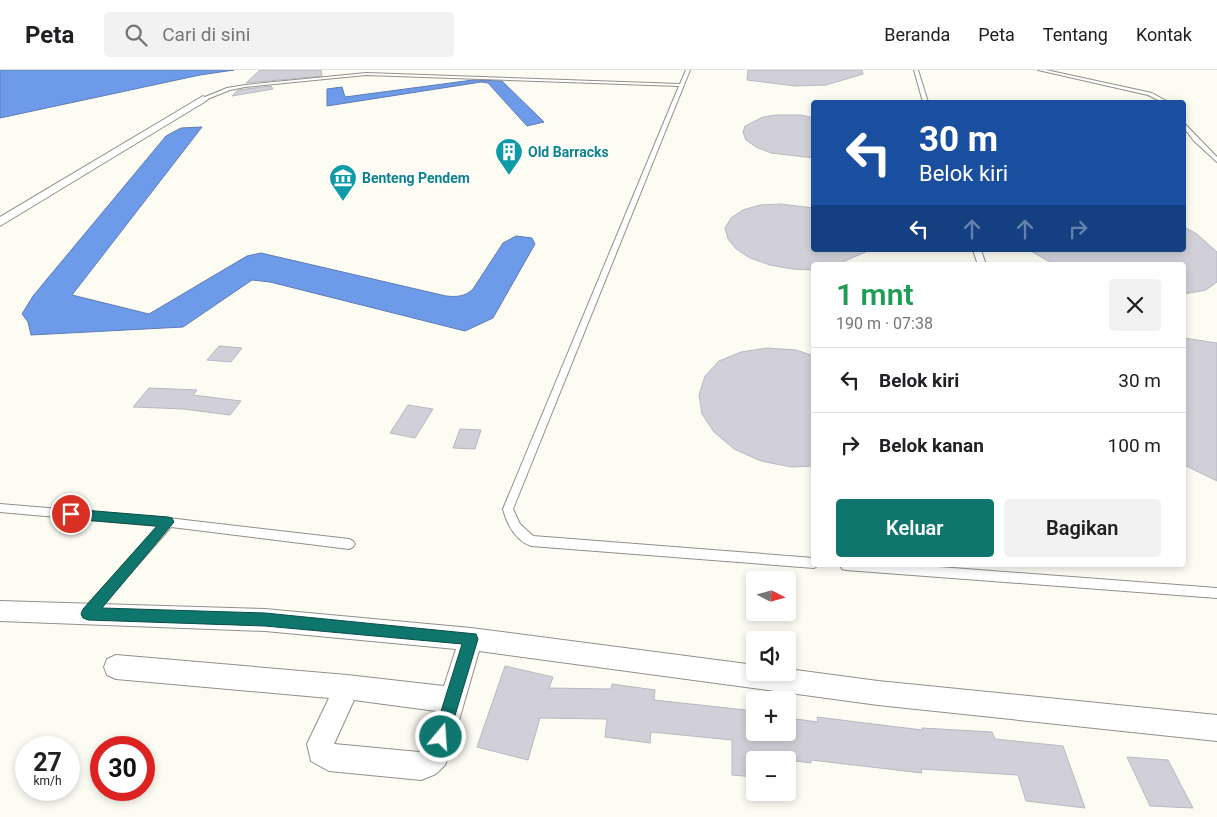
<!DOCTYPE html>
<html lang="id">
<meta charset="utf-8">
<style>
body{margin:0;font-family:Roboto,sans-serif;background:#f2f2f2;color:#202124;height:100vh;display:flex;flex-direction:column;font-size:19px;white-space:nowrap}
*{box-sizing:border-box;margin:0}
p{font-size:16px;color:#757577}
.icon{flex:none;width:28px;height:28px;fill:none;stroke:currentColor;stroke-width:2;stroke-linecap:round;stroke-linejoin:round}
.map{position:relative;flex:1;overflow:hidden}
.side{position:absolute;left:811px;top:192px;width:375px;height:305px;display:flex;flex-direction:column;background:#fff;border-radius:5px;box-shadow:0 2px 8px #0003}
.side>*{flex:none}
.guide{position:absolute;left:811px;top:30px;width:375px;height:152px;border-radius:5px;box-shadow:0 2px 8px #0003;background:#1a4fa0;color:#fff;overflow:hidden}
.needle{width:32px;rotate:96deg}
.fabs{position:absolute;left:746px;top:501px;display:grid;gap:10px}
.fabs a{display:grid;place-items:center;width:50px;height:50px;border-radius:5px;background:#fff;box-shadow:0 2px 8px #0003;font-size:25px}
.speed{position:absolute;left:15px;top:666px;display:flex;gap:10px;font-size:25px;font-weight:700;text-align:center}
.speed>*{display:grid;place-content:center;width:65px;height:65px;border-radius:50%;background:#fff;box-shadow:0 2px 8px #0003;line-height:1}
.speed small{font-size:12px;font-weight:400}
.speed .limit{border:8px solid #d22;background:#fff;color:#111}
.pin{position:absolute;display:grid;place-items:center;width:42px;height:42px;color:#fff;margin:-21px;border:2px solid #fff;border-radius:50%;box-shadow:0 1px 5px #0007}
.me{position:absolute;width:55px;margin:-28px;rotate:18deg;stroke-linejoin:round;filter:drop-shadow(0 0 4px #0008)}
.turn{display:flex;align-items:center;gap:18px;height:105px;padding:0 25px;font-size:22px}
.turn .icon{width:65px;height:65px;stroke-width:2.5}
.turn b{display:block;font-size:35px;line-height:42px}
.lanes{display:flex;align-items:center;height:48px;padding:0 25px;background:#0003;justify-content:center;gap:25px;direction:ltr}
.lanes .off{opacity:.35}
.round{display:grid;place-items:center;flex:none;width:52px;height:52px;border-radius:5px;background:#f2f2f2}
.overview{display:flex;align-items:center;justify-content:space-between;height:85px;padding:0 25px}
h1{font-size:30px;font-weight:600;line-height:38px;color:#1e9e55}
.action{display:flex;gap:10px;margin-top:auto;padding:10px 25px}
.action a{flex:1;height:58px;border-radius:5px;background:#0f766e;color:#fff;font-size:20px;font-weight:600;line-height:58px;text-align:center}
.action a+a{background:#f2f2f2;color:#202124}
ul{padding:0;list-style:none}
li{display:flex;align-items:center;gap:15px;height:65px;padding:0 25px;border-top:1px solid #e0e0e0}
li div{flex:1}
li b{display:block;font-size:19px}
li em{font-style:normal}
header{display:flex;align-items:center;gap:30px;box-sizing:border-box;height:70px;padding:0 25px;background:#fff;border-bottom:1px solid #e0e0e0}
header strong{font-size:24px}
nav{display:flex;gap:28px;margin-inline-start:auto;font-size:18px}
.search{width:350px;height:45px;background:#f2f2f2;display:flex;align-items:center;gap:12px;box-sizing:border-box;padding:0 18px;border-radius:5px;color:#757577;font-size:19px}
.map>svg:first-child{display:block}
.water{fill:#6e9aea;stroke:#5e7cb3}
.building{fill:#d1d0d8;stroke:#b9b8c0}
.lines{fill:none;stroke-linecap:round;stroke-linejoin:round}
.lane-casing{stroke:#918f88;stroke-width:2}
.street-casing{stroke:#918f88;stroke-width:2}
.lane{fill:#fff;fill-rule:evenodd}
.street{fill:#fff;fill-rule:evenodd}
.route{fill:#0f766e;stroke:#0a4d48}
.labels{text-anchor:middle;stroke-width:4;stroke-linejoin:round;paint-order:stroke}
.far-culture-label{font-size:14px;font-weight:bold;fill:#0d838f;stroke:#fff;text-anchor:start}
</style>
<header>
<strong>Peta</strong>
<div class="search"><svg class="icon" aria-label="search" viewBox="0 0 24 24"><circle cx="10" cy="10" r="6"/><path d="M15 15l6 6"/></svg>Cari di sini</div>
<nav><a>Beranda</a><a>Peta</a><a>Tentang</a><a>Kontak</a></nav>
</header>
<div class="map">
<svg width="1217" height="747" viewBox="0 0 1217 747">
<rect width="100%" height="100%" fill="#fdfcf3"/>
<g class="water">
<polygon points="0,0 234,0 200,5 0,48"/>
<polygon points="473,10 502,11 544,52 527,56 488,13 481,12 327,36 327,19 342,17 345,27"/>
<path d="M 202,57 L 72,225 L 149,244 L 247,186 L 261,183 L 446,226 C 456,227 465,227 473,219 L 503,173 L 516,166 L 532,168 L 535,174 L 493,248 L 465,261 L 270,212 L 252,210 L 183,257 L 31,265 L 28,252 L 22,244 L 33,226 L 166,66 L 181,58 Z"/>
</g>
<g class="building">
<polygon points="260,0 321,0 322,6 246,13"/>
<polygon points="748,0 862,0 863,4 826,15 795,16 747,10"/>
<polygon points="271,16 273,19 232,26 238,20"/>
<polygon points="777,45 801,45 814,48 814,88 771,83 756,77 746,70 743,62 745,56 763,47"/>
<polygon points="780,134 814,138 814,180 870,180 836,195 814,195 814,200 792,199 770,195 750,188 736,179 728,169 725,158 731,148 743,140 760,135"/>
<polygon points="1184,157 1197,164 1217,182 1217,212 1206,220 1184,224 1184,195 1055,195 1029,180 1184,180"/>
<polygon points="1184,268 1217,273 1217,411 1184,395"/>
<polygon points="219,276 242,278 231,292 207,290"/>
<polygon points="767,278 796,280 814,286 814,396 791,397 761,391 734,379 714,362 702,344 699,325 705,306 719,291 741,282"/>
<polygon points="149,318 197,320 193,325 241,331 230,345 183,339 133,337"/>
<polygon points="408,335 433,339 415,368 390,363"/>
<polygon points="460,359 481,360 475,379 453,378"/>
<polygon points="505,596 553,607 549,618 611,619 612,614 655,620 654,630 755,641 755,662 788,662 788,648 818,652 817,647 922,660 922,658 992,662 995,669 1063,676 1085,738 1026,731 1018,705 921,699 922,703 811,690 811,693 765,687 765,690 755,690 755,707 732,705 732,670 651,662 650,673 605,667 607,649 540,648 528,690 477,677"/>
<polygon points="1127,687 1168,690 1193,738 1150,736"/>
</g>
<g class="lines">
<defs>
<g id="lane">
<path d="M 686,0 L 690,0 L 513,439 L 520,454 L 533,466 L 814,488 L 814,495 L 819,495 L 814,498 L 531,476 C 515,470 507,454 503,439 L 679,16 L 366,5 L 245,17 L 230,20 L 205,30 L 200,29 L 227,18 L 245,15 L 366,3 L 680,14 Z"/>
<polygon points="914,0 918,0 928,32 923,32"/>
<polygon points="1038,0 1046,0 1152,23 1168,32 1162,32 1148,25"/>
<polygon points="1184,53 1217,87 1217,92 1194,71 1184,58"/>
<polygon points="973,180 981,180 986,195 978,195"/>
<polygon points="0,434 168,448 349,469 353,471 355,474 353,477 349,479 171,457 92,547 88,549 84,547 82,543 84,539 158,456 0,442"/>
<polygon points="840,495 913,495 1217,518 1217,528 846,500 842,499"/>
</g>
<g id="street">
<polygon points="203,26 208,29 206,31 0,156 0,147"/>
<path d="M 0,531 L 265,539 L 471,558 L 755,595 L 755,602 L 788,602 L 788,599 L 878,611 L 1217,645 L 1217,671 L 878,635 L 479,581 L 449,685 L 445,695 L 436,704 L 421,710 L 329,701 L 311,691 L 307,674 L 329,628 L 116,609 L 107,605 L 104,597 L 107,589 L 116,585 L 347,605 L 444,616 L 456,579 L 265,561 L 0,551 ZM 354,630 L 436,641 L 424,677 L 419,682 L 334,674 Z"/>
</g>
</defs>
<use href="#lane" class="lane-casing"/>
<use href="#street" class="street-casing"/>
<use href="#lane" class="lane"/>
<use href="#street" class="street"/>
</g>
<polygon class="route" points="71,439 168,447 172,448 174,452 102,538 265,543 476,564 478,569 447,672 441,675 435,672 433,667 462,574 265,556 88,550 83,548 81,544 83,539 157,456 71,449 67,447 65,444 67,440"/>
<defs>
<symbol id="building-pin" viewBox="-11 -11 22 30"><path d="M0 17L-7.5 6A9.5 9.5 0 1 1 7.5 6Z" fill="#0f9aa8" stroke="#fff"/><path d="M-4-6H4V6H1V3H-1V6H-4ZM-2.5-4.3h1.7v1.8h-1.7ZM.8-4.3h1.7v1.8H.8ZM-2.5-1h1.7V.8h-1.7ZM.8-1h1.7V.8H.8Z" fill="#fff"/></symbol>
<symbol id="museum-pin" viewBox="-11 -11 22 30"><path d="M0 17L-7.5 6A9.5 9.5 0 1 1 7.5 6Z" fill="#0f9aa8" stroke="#fff"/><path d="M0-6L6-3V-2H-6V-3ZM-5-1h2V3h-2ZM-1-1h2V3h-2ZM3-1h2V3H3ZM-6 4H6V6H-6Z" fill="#fff"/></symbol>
</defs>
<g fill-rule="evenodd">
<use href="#building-pin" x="493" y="66" width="32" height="43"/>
<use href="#museum-pin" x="327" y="92" width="32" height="43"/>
</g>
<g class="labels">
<g class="far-culture-label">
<text x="528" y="87">Old Barracks</text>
<text x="362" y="113">Benteng Pendem</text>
</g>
</g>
</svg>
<div class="fabs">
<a><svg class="needle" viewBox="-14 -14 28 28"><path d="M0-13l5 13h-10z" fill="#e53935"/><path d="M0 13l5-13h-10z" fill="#757577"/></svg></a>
<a><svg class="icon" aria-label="sound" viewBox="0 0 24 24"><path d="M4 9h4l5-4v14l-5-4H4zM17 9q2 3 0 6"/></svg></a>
<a>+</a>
<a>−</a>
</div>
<div class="speed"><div>27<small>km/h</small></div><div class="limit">30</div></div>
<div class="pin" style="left:71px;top:444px;background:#d93025"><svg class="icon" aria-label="arrive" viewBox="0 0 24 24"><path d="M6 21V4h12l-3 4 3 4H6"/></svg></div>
<svg class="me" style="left:441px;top:667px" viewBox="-20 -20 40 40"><circle r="17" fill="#0f766e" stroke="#fff" stroke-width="3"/><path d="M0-11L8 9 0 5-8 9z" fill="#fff"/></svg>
<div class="guide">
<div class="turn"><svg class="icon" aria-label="left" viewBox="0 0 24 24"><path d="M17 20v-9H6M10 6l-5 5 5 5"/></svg><div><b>30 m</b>Belok kiri</div></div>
<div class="lanes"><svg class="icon" aria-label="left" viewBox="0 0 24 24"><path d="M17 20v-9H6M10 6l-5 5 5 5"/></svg><svg class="icon off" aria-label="ahead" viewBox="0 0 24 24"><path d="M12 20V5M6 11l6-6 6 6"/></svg><svg class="icon off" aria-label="ahead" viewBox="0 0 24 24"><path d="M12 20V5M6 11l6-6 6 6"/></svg><svg class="icon off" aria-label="right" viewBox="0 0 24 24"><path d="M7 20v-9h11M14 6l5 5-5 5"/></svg></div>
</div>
<section class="side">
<div class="overview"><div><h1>1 mnt</h1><p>190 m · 07:38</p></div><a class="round"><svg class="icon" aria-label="close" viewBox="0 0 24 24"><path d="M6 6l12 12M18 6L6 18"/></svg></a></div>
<ul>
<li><svg class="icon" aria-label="left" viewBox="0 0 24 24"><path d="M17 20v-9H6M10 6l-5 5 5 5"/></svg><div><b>Belok kiri</b></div><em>30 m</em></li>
<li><svg class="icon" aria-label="right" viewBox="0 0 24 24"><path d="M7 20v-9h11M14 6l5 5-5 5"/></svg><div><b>Belok kanan</b></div><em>100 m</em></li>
</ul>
<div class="action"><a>Keluar</a><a>Bagikan</a></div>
</section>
</div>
